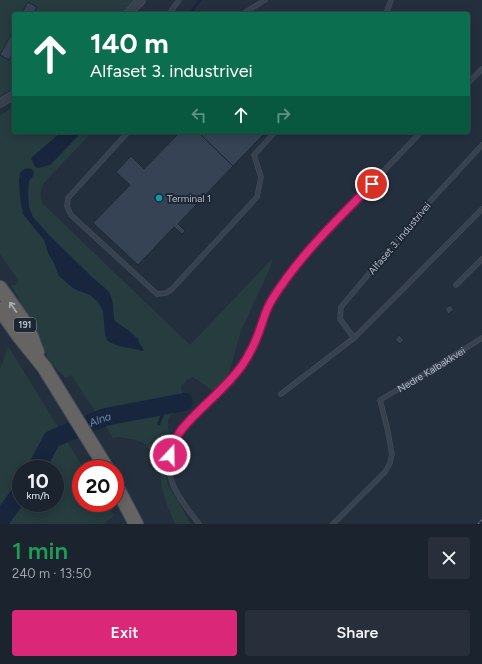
<!DOCTYPE html>
<meta charset="utf-8">
<style>
body{margin:0;font-family:Figtree,sans-serif;background:#282f3a;color:#f1f3f6;height:100vh;display:flex;flex-direction:column;font-size:15px;white-space:nowrap}
*{box-sizing:border-box;margin:0}
p{font-size:13px;color:#a0a4aa}
.icon{flex:none;width:22px;height:22px;fill:none;stroke:currentColor;stroke-width:2;stroke-linecap:round;stroke-linejoin:round}
.map{position:relative;height:524px;overflow:hidden}
.panel{display:flex;flex-direction:column;background:#1b232e;flex:1}
.panel>*{flex:none}
.guide{position:absolute;left:12px;top:12px;width:458px;height:122px;border-radius:4px;box-shadow:0 2px 10px #0003,0 0 0 1px #39404a;background:#0b6e4f;color:#fff;overflow:hidden}
.speed{position:absolute;left:12px;top:460px;display:flex;gap:8px;font-size:20px;font-weight:700;text-align:center}
.speed>*{display:grid;place-content:center;width:52px;height:52px;border-radius:50%;background:#1b232e;box-shadow:0 2px 10px #0003,0 0 0 1px #39404a;line-height:1}
.speed small{font-size:10px;font-weight:400}
.speed .limit{border:6px solid #d22;background:#fff;color:#111}
.pin{position:absolute;display:grid;place-items:center;width:34px;height:34px;color:#fff;margin:-17px;border:2px solid #fff;border-radius:50%;box-shadow:0 1px 4px #0007}
.me{position:absolute;width:44px;margin:-22px;rotate:21deg;stroke-linejoin:round;filter:drop-shadow(0 0 3px #0008)}
.turn{display:flex;align-items:center;gap:14px;height:84px;padding:0 12px;font-size:18px}
.turn .icon{width:52px;height:52px;stroke-width:2.5}
.turn b{display:block;font-size:28px;line-height:34px}
.lanes{display:flex;align-items:center;height:38px;padding:0 12px;background:#0003;justify-content:center;gap:20px;direction:ltr}
.lanes .off{opacity:.35}
.round{display:grid;place-items:center;flex:none;width:42px;height:42px;border-radius:4px;background:#282f3a}
.headline{display:flex;align-items:center;justify-content:space-between;height:68px;padding:0 12px}
h1{font-size:24px;font-weight:600;line-height:30px;color:#1e9e55}
.primary-button{display:flex;gap:8px;margin-top:auto;padding:8px 12px}
.primary-button a{flex:1;height:46px;border-radius:4px;background:#db2777;color:#fff;font-size:16px;font-weight:600;line-height:46px;text-align:center}
.primary-button a+a{background:#282f3a;color:#f1f3f6}
.map>svg:first-child{display:block}
.green{fill:#263c3f;fill-rule:evenodd}
.water{fill:#17263c}
.lines{fill:none;stroke-linecap:round;stroke-linejoin:round}
.stream{stroke:#17263c;stroke-width:3}
.river{stroke:#17263c;stroke-width:18}
.building{fill:#364354;stroke:#1f2835}
.service-casing{stroke:#414a57;stroke-width:5.5}
.minor-casing{stroke:#414a57;stroke-width:10}
.trunk-casing{stroke:#434c59;stroke-width:16}
.service{stroke:#38414e;stroke-width:4}
.minor{stroke:#38414e;stroke-width:8}
.trunk{stroke:#656462;stroke-width:14}
.rail-casing{stroke:#5a6575;stroke-width:4.5}
.rail{stroke:#1d2633;stroke-width:3;stroke-dasharray:9;stroke-linecap:butt}
.oneway{stroke:#a8afba}
.route-casing{stroke:#8e194d;stroke-width:10}
.route{stroke:#db2777;stroke-width:7}
.culture-dot{fill:#0f9aa8;stroke:#1d2633;stroke-width:1.5}
.labels{text-anchor:middle;stroke-width:4;stroke-linejoin:round;paint-order:stroke}
.shield{fill:#1d2633;stroke:#878f9c;stroke-width:1}
.shield-label{font-size:9px;font-weight:bold;fill:#b4bcc9}
.poi-label{font-size:10px;fill:#b4bcc9;stroke:#1d2633;text-anchor:start}
.street-label{font-size:10px;fill:#b4bcc9;stroke:#1d2633}
.water-label{font-size:11px;font-style:italic;fill:#6d86a8;stroke:#1d2633}
</style>
<div class="map">
<svg width="482" height="524" viewBox="0 0 482 524">
<rect width="100%" height="100%" fill="#242f3e"/>
<g class="green">
<polygon points="0,0 135,0 121,14 14,14 14,88 0,96"/>
<path d="M 14,107 L 14,132 L 92,132 L 44,183 C 40,192 39,195 43,204 L 190,345 L 273,258 L 270,268 L 241,331 L 228,376 L 215,392 L 193,377 L 187,380 L 181,386 L 182,392 L 185,397 L 174,400 L 174,411 L 168,420 L 168,427 L 170,434 L 166,462 L 167,484 L 181,506 L 191,524 L 175,524 L 167,505 L 162,489 L 160,472 L 157,459 L 144,443 L 136,440 L 125,438 L 119,437 L 113,438 L 71,375 L 66,378 L 52,365 L 48,358 L 18,297 L 11,285 L 16,285 L 18,280 L 0,254 L 0,115 Z"/>
<path d="M 8,346 L 84,469 L 81,469 L 81,503 L 106,503 L 114,516 L 103,524 L 0,524 L 0,369 ZM 21,469 L 55,469 L 55,503 L 21,503 Z"/>
</g>
<g class="water">
<polygon points="61,132 82,132 50,165 39,168 35,167 31,158"/>
<path d="M 24,169 C 28,168 33,168 34,172 L 33,176 L 29,181 L 28,194 L 29,207 L 33,217 L 49,235 L 93,278 L 104,287 L 108,291 L 111,296 L 113,305 L 114,319 L 116,322 L 128,330 L 138,339 L 140,344 L 144,350 L 143,351 L 119,346 L 109,342 L 107,340 L 105,334 L 103,311 L 98,302 L 90,295 L 79,291 L 73,288 L 59,276 L 54,263 L 48,253 L 46,246 L 44,240 L 23,214 L 20,197 L 19,180 L 20,173 Z"/>
</g>
<g class="lines">
<g class="stream">
<polyline points="190,14 200,0"/>
<polyline points="159,424 163,412 169,405"/>
</g>
<g class="river">
<path id="s1" d="M 36,469 L 52,439 L 105,417 L 184,402"/>
<polyline points="0,521 21,492"/>
</g>
</g>
<g class="building">
<polygon points="28,2 37,7 33,14 21,14"/>
<polygon points="14,29 14,51 9,60 0,55"/>
<polygon points="180,132 198,132 233,166 178,224 185,231 182,234 174,227 138,265 93,223 130,185 116,172 131,156 144,169"/>
<polygon points="198,132 266,132 233,166"/>
<polygon points="450,305 454,310 448,314 445,309"/>
<polygon points="399,335 404,340 400,344 395,340"/>
</g>
<g class="lines">
<defs>
<g id="service">
<polyline points="169,14 179,0"/>
<polyline points="243,14 247,11 265,0"/>
<polyline points="386,14 391,0"/>
<polyline points="468,83 482,69"/>
<polyline points="128,132 68,198 67,206 71,215 157,294 166,293 172,289 257,197 261,177 254,155 275,132"/>
<polyline points="456,285 482,259"/>
<polyline points="354,338 340,319 341,307 424,208 482,145"/>
<polyline points="281,394 354,338 405,287 482,209"/>
<path d="M 199,524 C 183,503 164,482 170,454 C 175,433 191,420 205,405 C 218,393 231,380 242,365 C 259,342 263,313 279,289 C 300,258 326,231 352,204 C 375,180 398,156 421,132"/>
<path id="s2" d="M 333,524 L 385,472 L 390,463 L 392,454 L 387,427 L 380,400 L 429,371 L 482,338"/>
</g>
<g id="minor">
<polyline points="128,14 141,0"/>
<polyline points="0,103 14,95"/>
</g>
<g id="trunk">
<polyline points="0,288 22,319 29,331 37,352"/>
<polyline points="0,309 19,336 44,367 107,469"/>
<polyline points="115,484 136,524"/>
</g>
</defs>
<use href="#service" class="service-casing"/>
<use href="#minor" class="minor-casing"/>
<use href="#trunk" class="trunk-casing"/>
<use href="#service" class="service"/>
<use href="#minor" class="minor"/>
<use href="#trunk" class="trunk"/>
<defs>
<polyline id="rail" points="480,524 482,522"/>
</defs>
<use href="#rail" class="rail-casing"/>
<use href="#rail" class="rail"/>
</g>
<defs><path id="oneway-shaft" d="M-6 0H5M1.5-3L5.5 0L1.5 3" fill="none" stroke-width="1.6" stroke-linecap="round" stroke-linejoin="round"/></defs>
<use class="oneway" href="#oneway-shaft" transform="translate(13 307) rotate(-124)"/>
<g class="lines">
<defs>
<path id="route" d="M 170,455 L 176,438 L 182,429 C 201,406 226,389 243,364 C 249,355 255,343 259,332 C 263,321 266,308 273,298 C 300,255 337,220 372,184"/>
</defs>
<use href="#route" class="route-casing"/>
<use href="#route" class="route"/>
</g>
<circle class="culture-dot" cx="159" cy="198" r="4"/>
<g class="labels">
<rect class="shield" x="14" y="318" width="22" height="14" rx="3"/>
<g class="shield-label">
<text x="25" y="328">191</text>
</g>
<g class="poi-label">
<text x="167" y="202">Terminal 1</text>
</g>
<g class="street-label">
<text transform="translate(399 238) rotate(-50)" y="4">Alfaset 3. industrivei</text>
<text dy="4" stroke="none"><textPath href="#s2" startOffset="208">Nedre Kalbakkvei</textPath></text>
</g>
<g class="water-label">
<text dy="4" stroke="none"><textPath href="#s1" startOffset="86">Alna</textPath></text>
</g>
</g>
</svg>
<div class="speed"><div>10<small>km/h</small></div><div class="limit">20</div></div>
<div class="pin" style="left:372px;top:184px;background:#d93025"><svg class="icon" aria-label="arrive" viewBox="0 0 24 24"><path d="M6 21V4h12l-3 4 3 4H6"/></svg></div>
<svg class="me" style="left:170px;top:455px" viewBox="-20 -20 40 40"><circle r="17" fill="#db2777" stroke="#fff" stroke-width="3"/><path d="M0-11L8 9 0 5-8 9z" fill="#fff"/></svg>
<div class="guide">
<div class="turn"><svg class="icon" aria-label="ahead" viewBox="0 0 24 24"><path d="M12 20V5M6 11l6-6 6 6"/></svg><div><b>140 m</b>Alfaset 3. industrivei</div></div>
<div class="lanes"><svg class="icon off" aria-label="left" viewBox="0 0 24 24"><path d="M17 20v-9H6M10 6l-5 5 5 5"/></svg><svg class="icon" aria-label="ahead" viewBox="0 0 24 24"><path d="M12 20V5M6 11l6-6 6 6"/></svg><svg class="icon off" aria-label="right" viewBox="0 0 24 24"><path d="M7 20v-9h11M14 6l5 5-5 5"/></svg></div>
</div>
</div>
<section class="panel">
<div class="headline"><div><h1>1 min</h1><p>240 m · 13:50</p></div><a class="round"><svg class="icon" aria-label="close" viewBox="0 0 24 24"><path d="M6 6l12 12M18 6L6 18"/></svg></a></div>
<div class="primary-button"><a>Exit</a><a>Share</a></div>
</section>
